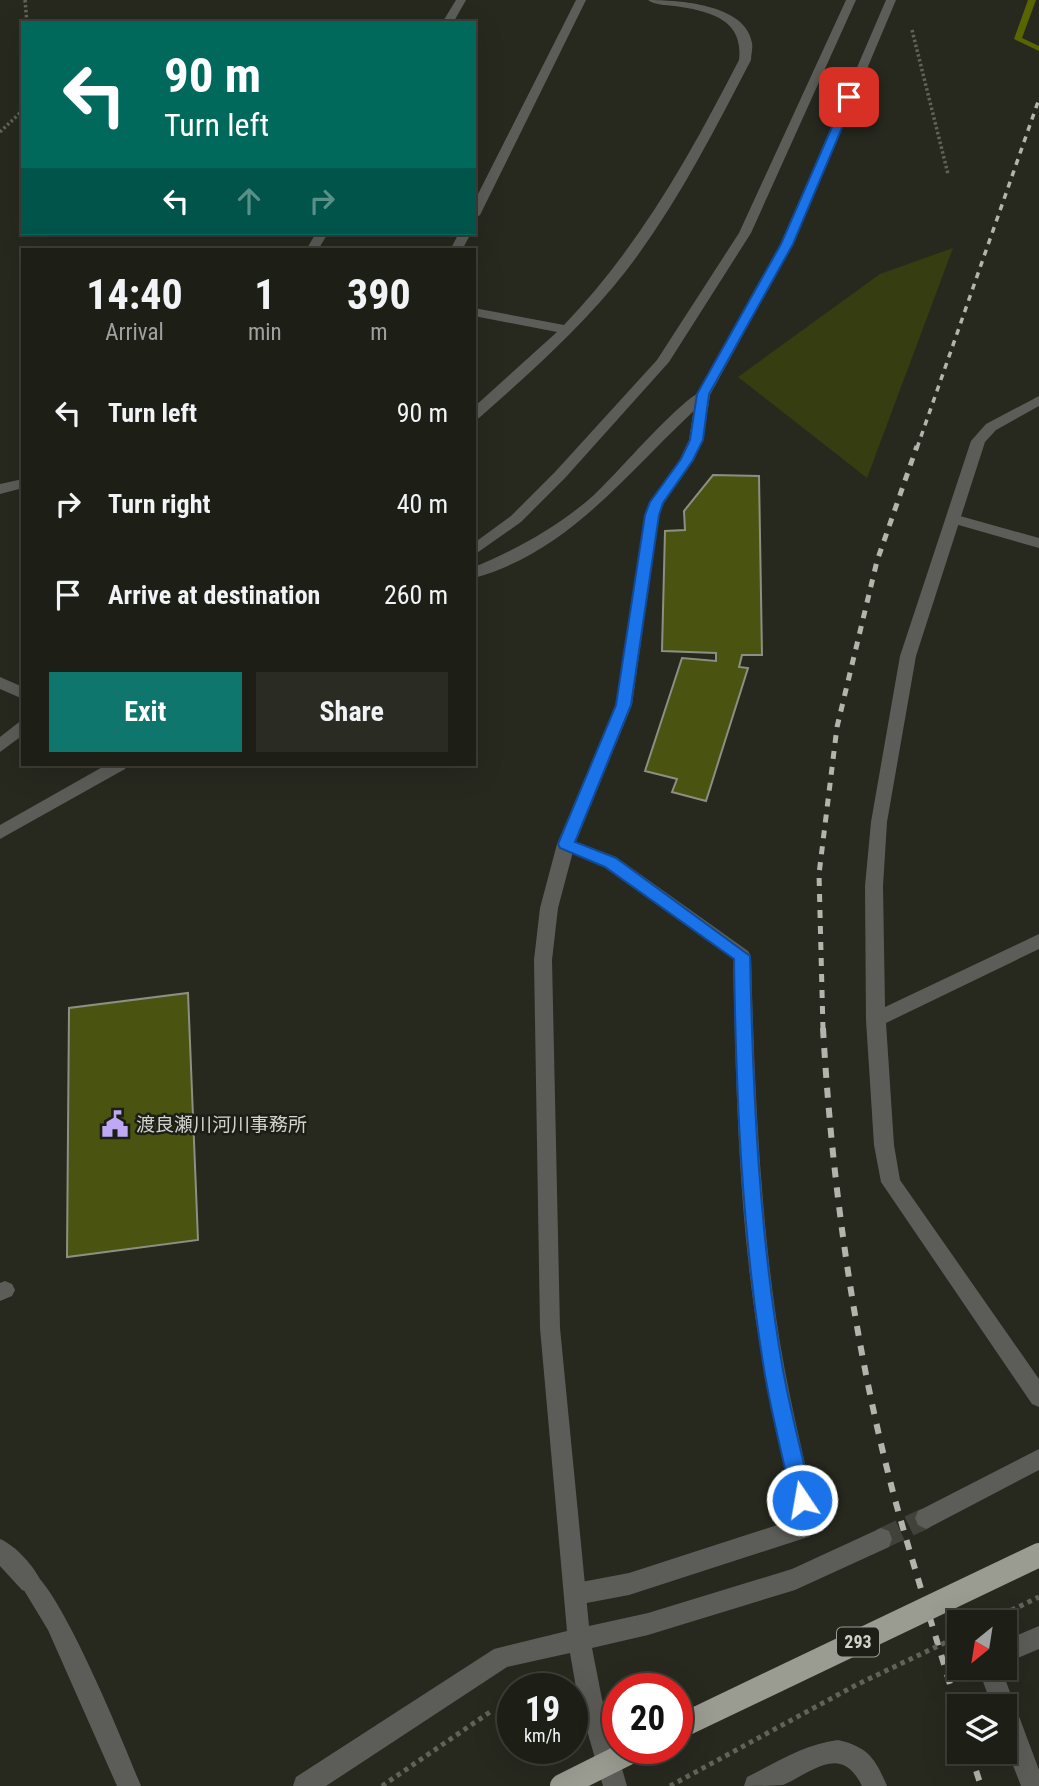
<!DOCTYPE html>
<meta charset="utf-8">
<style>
body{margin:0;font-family:"Roboto Condensed","Noto Sans JP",sans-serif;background:#2a2c24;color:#f1f3f6;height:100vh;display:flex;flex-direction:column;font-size:26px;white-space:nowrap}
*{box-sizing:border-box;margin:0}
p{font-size:23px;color:#a0a2a1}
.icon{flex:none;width:38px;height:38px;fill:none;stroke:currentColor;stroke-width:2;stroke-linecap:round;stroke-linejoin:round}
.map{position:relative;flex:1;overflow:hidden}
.side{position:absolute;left:21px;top:248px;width:455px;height:518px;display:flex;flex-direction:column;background:#1d1f17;border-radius:0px;box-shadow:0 7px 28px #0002,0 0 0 2px #3b3d36}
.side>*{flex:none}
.hud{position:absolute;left:21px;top:21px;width:455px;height:214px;border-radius:0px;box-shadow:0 7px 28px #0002,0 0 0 2px #3b3d36;background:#00695c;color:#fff;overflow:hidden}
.needle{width:46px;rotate:210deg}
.controls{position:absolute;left:947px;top:1610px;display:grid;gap:14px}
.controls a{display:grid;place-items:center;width:70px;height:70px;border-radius:0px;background:#1d1f17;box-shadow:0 7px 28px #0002,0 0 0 2px #3b3d36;font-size:35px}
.speed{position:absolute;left:497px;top:1673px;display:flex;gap:14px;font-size:35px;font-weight:700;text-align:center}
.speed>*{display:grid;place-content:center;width:91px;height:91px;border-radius:50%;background:#1d1f17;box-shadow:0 7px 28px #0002,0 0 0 2px #3b3d36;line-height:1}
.speed small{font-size:18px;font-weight:400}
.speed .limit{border:10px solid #d22;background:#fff;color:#111}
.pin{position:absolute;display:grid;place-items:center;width:60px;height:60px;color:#fff;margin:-30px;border-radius:14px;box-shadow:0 4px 10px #0006}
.me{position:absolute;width:77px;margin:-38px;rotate:348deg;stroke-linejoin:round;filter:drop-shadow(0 0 5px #0008)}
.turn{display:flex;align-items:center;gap:24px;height:147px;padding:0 28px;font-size:32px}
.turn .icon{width:91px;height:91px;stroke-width:2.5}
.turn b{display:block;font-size:49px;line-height:60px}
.lanes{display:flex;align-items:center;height:66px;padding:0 28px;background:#0003;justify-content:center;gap:35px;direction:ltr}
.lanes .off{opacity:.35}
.eta{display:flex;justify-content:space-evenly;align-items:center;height:119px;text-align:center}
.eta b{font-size:42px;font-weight:700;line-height:49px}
.primary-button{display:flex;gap:14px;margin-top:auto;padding:14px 28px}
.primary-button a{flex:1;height:80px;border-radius:0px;background:#0f766e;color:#fff;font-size:28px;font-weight:700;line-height:80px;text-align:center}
.primary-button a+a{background:#2a2c24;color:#f1f3f6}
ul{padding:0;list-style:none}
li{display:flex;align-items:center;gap:21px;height:91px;padding:0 28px}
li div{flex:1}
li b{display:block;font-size:26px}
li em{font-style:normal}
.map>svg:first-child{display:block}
.green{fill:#363d10}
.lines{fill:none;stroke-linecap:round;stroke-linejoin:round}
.stream{fill:#596501;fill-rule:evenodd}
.building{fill:#4a5310;stroke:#8c8f83;stroke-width:2}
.minor-tunnel{stroke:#414239;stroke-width:21;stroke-dasharray:21 10;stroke-linecap:butt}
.path-far1{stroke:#61635a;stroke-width:3.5;stroke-dasharray:2.5 2.5;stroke-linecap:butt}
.path{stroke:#61635a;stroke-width:5;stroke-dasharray:4.5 4.5;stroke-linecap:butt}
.service{fill:#5c5d58;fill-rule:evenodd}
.minor{fill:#5c5d58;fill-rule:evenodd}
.rail-far2{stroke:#b3b4ad;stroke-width:3.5;stroke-dasharray:6 6;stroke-linecap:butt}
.rail-far1{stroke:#b3b4ad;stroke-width:5;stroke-dasharray:8 8;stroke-linecap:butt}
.rail{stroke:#b3b4ad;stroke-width:6;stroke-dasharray:10 10;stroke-linecap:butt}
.path-bridge{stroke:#61635a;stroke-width:5;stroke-dasharray:4.5 4.5;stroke-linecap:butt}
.trunk-bridge{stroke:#9a9c92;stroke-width:24}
.route{fill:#1a73e8;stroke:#114b97;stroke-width:2}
.labels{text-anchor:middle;stroke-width:5;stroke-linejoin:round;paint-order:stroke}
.shield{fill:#1d1f16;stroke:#9c9d96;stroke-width:2}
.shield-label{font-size:18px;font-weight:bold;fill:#d2d3cd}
.poi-label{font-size:19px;fill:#d2d3cd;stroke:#1d1f16;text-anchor:start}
</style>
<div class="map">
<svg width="1039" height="1786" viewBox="0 0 1039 1786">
<rect width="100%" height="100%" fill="#27291f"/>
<polygon class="green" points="953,248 867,478 738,377 880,274"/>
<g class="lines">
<polygon class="stream" points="1028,0 1036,0 1022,38 1039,46 1039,51 1014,39"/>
</g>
<g class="building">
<polygon points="713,475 759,476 762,655 742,655 739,667 748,668 706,801 672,792 677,779 645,771 682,658 716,661 716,653 662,651 665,531 685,530 684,511"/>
<polygon points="188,993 198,1240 67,1257 69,1008"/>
</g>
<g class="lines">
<polyline class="minor-tunnel" points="881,1539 926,1518"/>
<g class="path-far1">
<polyline points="25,0 27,23"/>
<polyline points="912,30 948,174"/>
<polyline points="0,132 23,110"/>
</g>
<g class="path">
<polyline points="987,1622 1039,1597"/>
<polyline points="382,1786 490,1712"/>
</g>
<g class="service">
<polygon points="456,0 466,0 453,23 442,23"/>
<polygon points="576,0 586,0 480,215 474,219 474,202"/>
<path d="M 648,0 C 678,0 746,4 752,43 C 753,48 751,55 751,60 C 713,133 676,206 626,271 C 583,326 531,372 479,418 L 474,419 L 474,407 L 557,332 L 474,316 L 474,308 L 564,325 C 639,247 690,155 739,60 C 744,19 709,11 675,6 C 665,5 655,5 648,0 Z"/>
<polygon points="846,0 856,0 751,233 669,362 565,478 521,522 474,555 474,543 511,516 555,472 657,360 739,233"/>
<polygon points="316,233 328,233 318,250 306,250"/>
<polygon points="459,233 471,233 462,250 450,250"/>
<path d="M 703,391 L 710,395 L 708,398 C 634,463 575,550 474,578 L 474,567 C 518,549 559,526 594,495 C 616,475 682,397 703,391 Z"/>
<polygon points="23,479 23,488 0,494 0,484"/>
<polygon points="953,514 1039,538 1039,548 948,522 948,516"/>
<polygon points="0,677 23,687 23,699 0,689"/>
<polygon points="23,719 23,735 0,752 0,737"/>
<polygon points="106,765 127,765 125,769 0,839 0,825"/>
<path d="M 566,838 L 616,857 L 748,951 L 751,956 C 754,1077 759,1198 776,1317 C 786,1388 804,1457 819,1526 L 816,1533 L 808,1537 L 629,1595 L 576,1605 L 568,1602 L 565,1594 L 568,1586 L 576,1583 L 629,1573 L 796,1519 C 781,1453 766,1388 756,1321 C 738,1201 736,1080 733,959 L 604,867 L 560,848 L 557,844 L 560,840 Z"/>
<polygon points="5,1281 12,1284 15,1290 12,1296 0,1301 0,1283"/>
<path d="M 0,1539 C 15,1545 35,1567 41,1582 L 38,1590 L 30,1593 L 22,1590 L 0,1566 Z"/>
<polygon points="1039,1626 1039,1649 1004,1664 1004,1641"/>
<polygon points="978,1668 1001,1668 1039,1770 1039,1786 1021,1786 1004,1742 1004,1706 992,1706"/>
<path d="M 838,1740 C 868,1747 875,1758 887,1786 L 862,1786 C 841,1743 813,1772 783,1785 C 772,1786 756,1786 744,1786 L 747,1777 C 777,1762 805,1744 838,1740 Z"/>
</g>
<g class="minor">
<polygon points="886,0 896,0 793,244 710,395 703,440 694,460 664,503 659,515 632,705 575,844 558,908 552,960 560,1328 589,1626 648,1613 792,1569 881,1528 889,1531 892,1539 889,1547 795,1590 648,1635 592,1648 602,1699 627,1786 603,1786 578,1699 570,1653 507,1667 326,1786 293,1786 296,1777 494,1649 567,1631 540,1328 534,960 540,908 557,844 616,705 645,515 650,502 680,459 689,440 696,395 781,244"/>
<polygon points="1039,396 1039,406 996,430 985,442 916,656 887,822 883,886 885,1007 1039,934 1039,949 886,1023 894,1145 900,1180 1039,1379 1039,1407 1032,1404 881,1182 874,1145 866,1020 865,886 871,822 900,656 971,441 986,424"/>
<polygon points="1039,1449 1039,1470 934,1525 926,1529 918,1525 915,1518 918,1511"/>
<path d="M 30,1571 C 59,1583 126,1749 141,1786 L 117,1786 L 48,1630 L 19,1582 L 22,1574 Z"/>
</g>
<polyline class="rail-far2" points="917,448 1039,99"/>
<polyline class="rail-far1" points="823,1030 819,874 837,727 877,561 917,446"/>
<g class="rail">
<path d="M 823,1028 C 832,1185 854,1344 894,1496 C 914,1569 938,1642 959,1715"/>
<polyline points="970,1752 981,1786"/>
</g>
<polyline class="path-bridge" points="670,1786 856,1685 959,1636"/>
<g class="trunk-bridge">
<polyline points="677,1728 1039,1555"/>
<polyline points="562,1786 638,1748"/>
</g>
</g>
<path class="route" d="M 846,95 L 855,97 L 793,244 L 709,394 L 703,440 L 693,460 L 663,503 L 659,515 L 631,705 L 575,842 L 616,858 L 750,956 C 753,1094 759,1234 783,1370 C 791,1414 803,1457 812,1500 L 809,1507 L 802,1509 L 795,1507 L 792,1500 C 783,1457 771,1413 764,1369 C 742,1234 736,1096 734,959 L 605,867 L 560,848 L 558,844 L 616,705 L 645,515 L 650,502 L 681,459 L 690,440 L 697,394 L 781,244 Z"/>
<defs>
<symbol id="civic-bare" viewBox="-9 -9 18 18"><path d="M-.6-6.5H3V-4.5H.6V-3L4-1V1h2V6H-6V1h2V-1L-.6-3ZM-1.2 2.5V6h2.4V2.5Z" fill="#bfa9f4" stroke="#1d1f16" stroke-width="2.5" paint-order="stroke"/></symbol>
</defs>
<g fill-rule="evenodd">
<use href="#civic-bare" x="96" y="1105" width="38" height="38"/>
</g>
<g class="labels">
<rect class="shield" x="837" y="1627.5" width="42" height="29" rx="5"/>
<g class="shield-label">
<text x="858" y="1648">293</text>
</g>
<g class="poi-label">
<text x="136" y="1131">渡良瀬川河川事務所</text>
</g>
</g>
</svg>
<div class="controls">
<a><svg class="needle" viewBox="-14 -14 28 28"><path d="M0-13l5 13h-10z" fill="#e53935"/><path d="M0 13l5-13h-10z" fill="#a0a2a1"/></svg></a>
<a><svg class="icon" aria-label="layers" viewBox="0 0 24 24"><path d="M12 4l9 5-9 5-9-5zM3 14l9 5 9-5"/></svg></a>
</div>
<div class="speed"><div>19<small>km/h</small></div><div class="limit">20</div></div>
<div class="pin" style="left:849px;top:97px;background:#d93025"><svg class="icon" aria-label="arrive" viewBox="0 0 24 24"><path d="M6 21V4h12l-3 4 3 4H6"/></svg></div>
<svg class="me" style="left:802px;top:1500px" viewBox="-20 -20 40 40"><circle r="17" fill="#1a73e8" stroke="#fff" stroke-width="3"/><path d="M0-11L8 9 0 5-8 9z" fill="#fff"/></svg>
<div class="hud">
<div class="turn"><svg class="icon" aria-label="left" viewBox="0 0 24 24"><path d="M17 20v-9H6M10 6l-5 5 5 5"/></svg><div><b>90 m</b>Turn left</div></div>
<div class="lanes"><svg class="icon" aria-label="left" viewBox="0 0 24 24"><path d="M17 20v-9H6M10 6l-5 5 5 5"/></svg><svg class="icon off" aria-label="ahead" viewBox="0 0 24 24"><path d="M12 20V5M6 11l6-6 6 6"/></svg><svg class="icon off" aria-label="right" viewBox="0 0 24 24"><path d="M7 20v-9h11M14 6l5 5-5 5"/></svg></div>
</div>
<section class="side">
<div class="eta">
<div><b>14:40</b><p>Arrival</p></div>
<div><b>1</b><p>min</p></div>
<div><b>390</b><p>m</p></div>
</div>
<ul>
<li><svg class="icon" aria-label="left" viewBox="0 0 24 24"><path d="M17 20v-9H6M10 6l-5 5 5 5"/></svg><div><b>Turn left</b></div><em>90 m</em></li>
<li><svg class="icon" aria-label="right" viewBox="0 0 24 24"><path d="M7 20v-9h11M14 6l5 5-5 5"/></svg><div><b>Turn right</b></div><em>40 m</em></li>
<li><svg class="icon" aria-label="arrive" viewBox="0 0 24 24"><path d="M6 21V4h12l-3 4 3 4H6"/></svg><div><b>Arrive at destination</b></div><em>260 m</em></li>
</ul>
<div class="primary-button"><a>Exit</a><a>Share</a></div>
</section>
</div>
